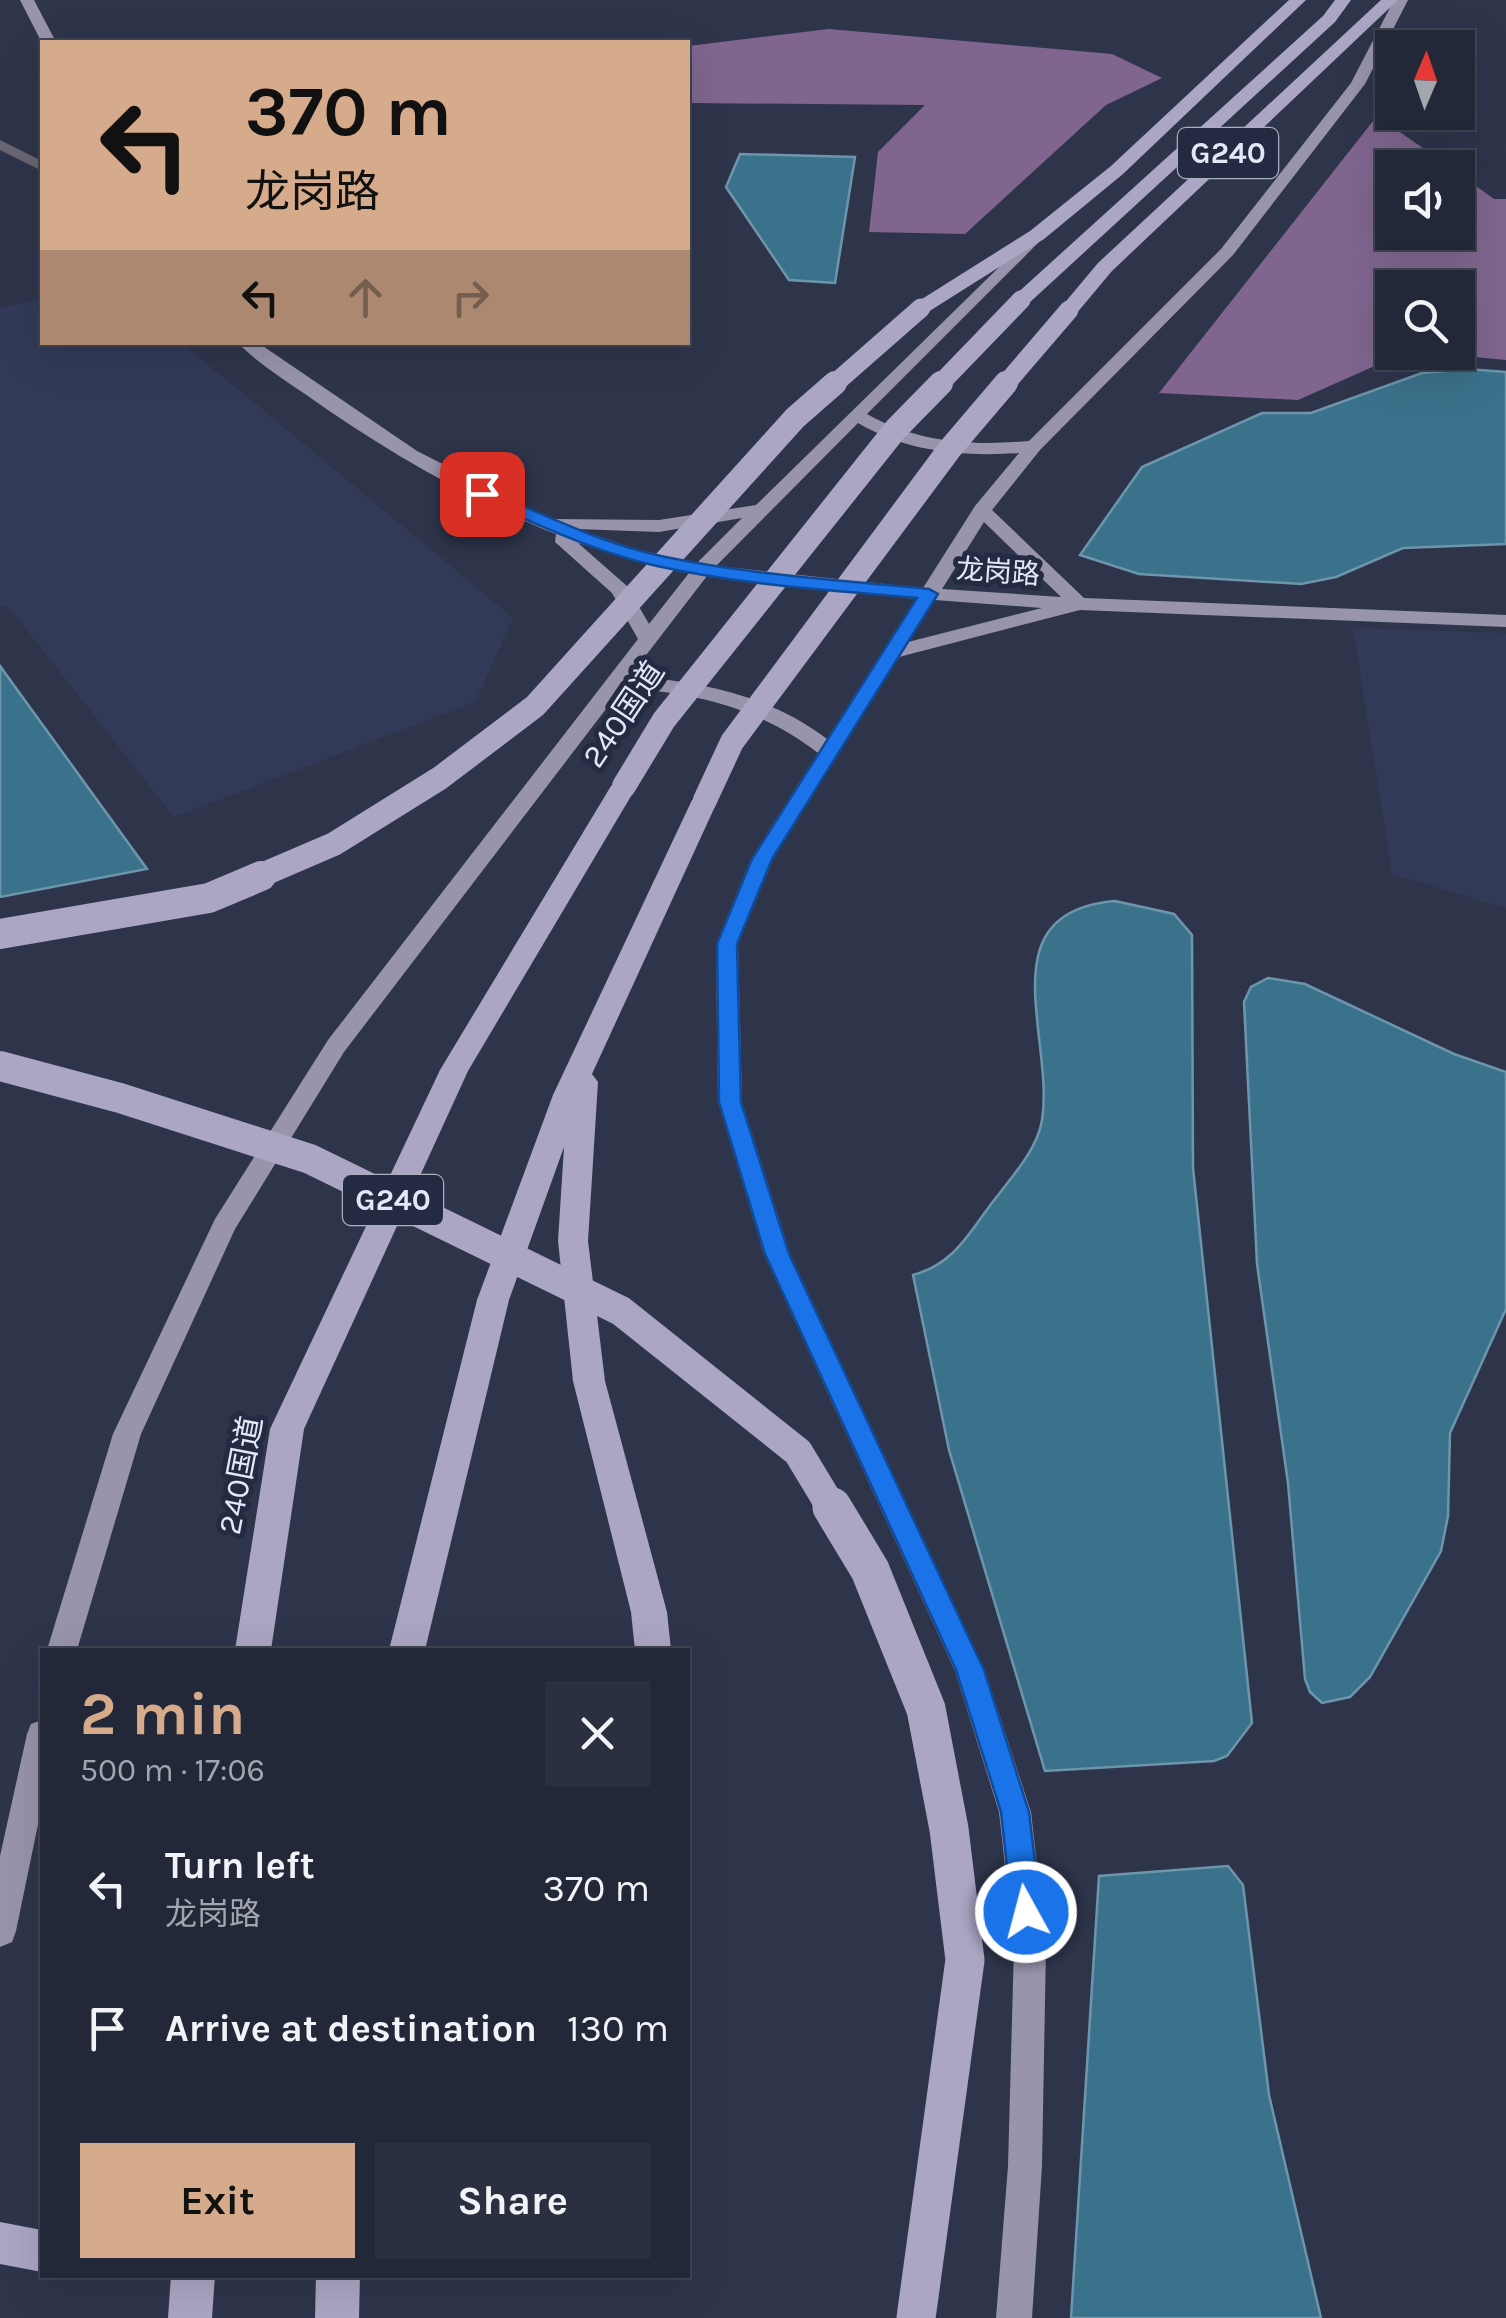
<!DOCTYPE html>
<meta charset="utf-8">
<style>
body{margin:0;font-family:Karla,"Noto Sans SC",sans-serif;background:#2a3040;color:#f1f3f6;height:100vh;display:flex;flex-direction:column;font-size:38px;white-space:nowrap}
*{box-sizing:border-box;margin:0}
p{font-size:32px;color:#a2a6ae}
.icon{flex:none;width:55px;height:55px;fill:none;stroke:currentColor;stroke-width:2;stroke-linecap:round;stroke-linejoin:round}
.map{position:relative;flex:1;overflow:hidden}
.sheet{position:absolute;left:40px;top:1648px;width:650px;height:630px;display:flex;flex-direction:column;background:#222838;border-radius:0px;box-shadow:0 10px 40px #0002,0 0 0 2px #3f4453}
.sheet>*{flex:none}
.hud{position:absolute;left:40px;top:40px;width:650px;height:305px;border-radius:0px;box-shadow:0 10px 40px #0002,0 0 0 2px #3f4453;background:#d6ab8b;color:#111;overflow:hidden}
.needle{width:65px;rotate:2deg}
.tools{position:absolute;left:1375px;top:30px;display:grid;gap:20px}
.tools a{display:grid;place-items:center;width:100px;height:100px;border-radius:0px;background:#222838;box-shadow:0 10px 40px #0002,0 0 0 2px #3f4453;font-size:50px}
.pin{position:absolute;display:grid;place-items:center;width:85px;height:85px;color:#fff;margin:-42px;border-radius:20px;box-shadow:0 5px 15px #0006}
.me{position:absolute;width:110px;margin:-55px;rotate:353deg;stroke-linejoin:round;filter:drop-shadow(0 0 8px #0008)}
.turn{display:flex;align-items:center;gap:35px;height:210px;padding:0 40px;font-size:45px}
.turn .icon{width:130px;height:130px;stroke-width:2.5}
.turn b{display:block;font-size:70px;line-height:85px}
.lanes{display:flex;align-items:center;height:95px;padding:0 40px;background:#0003;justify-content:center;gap:50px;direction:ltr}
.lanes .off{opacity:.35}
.round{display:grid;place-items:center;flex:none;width:105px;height:105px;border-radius:0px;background:#2a3040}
.summary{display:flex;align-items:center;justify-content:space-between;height:170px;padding:0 40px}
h1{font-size:60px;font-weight:700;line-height:75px;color:#d6ab8b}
.action{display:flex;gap:20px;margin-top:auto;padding:20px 40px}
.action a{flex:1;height:115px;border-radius:0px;background:#d6ab8b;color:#111;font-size:40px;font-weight:700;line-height:115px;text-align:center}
.action a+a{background:#2a3040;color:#f1f3f6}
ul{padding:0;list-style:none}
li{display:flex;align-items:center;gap:30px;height:140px;padding:0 40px}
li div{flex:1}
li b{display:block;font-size:38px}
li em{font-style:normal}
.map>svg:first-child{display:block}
.built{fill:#323a57}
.forest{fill:#80668f}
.water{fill:#3b728b;stroke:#6d95ab;stroke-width:2.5}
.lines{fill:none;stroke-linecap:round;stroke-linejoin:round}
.minor{fill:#676672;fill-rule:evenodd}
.major{fill:#9894ac;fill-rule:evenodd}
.highway{fill:#aba6c3;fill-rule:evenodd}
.highway-bridge-far3{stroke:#aba6c3;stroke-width:19}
.highway-bridge-far2{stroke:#aba6c3;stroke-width:24}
.highway-bridge-far1{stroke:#aba6c3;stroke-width:30}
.highway-bridge{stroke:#aba6c3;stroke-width:39}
.route{fill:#1a73e8;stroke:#114b97;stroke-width:2.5}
.labels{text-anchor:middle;stroke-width:10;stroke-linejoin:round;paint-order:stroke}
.far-street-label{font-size:28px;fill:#e3e8f7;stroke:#242a41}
.shield{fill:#242a41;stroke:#aaafc0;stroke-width:2.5}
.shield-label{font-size:30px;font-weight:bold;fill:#e3e8f7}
.street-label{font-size:32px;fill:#e3e8f7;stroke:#242a41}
</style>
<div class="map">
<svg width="1506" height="2318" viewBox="0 0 1506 2318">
<rect width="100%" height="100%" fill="#2e354b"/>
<g class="built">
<polygon points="42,299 42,342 182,343 513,618 475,702 174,817 9,607 0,606 0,308"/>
<polygon points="1353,628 1506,633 1506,908 1392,874"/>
</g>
<g class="forest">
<polygon points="829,29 1112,54 1162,78 1106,105 965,234 869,232 878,152 925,105 688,103 688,46"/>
<polygon points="1377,116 1450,167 1392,168 1392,232 1458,232 1458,173 1494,199 1506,199 1506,360 1434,353 1458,352 1458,288 1392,288 1392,352 1404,353 1298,400 1159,393"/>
</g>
<g class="water">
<polygon points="740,154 855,157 835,283 789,280 726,187"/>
<polygon points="1467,369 1506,372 1506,544 1403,548 1336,577 1301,584 1139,574 1080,555 1142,467 1262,413 1311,413 1422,373"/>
<polygon points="0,666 147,869 0,897"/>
<path d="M 1115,901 L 1174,914 L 1192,935 L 1193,1168 L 1252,1723 L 1227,1756 L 1214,1761 L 1045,1771 L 949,1450 L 913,1275 C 950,1265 965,1240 986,1211 C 1004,1185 1037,1153 1042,1120 C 1055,1038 986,912 1115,901 Z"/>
<polygon points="1268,978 1305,984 1454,1054 1506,1072 1506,1309 1450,1433 1448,1516 1441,1551 1370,1677 1350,1697 1322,1703 1310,1692 1305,1679 1288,1483 1257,1264 1244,1002 1251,987"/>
<polygon points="1228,1866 1243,1885 1269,2095 1321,2318 1071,2318 1099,1876"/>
</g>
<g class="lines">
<polygon class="minor" points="0,140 42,161 42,171 0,150"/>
<g class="major">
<polygon points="20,0 34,0 56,42 42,43"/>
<path d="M 1394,0 L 1408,0 L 1365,84 L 1233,255 L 1040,450 L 992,510 L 1084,598 L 1506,615 L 1506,627 L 1080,610 L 899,657 L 773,859 L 738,944 L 742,1102 L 790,1254 L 985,1671 L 1031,1812 L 1046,1946 L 1042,2166 L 1032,2318 L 996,2318 L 1008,2166 L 1014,1946 L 999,1812 L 955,1671 L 764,1254 L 718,1102 L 716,944 L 751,859 L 818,753 C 758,707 696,693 622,688 L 344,1052 L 235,1229 L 141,1434 L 77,1650 L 47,1650 L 113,1434 L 215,1219 L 328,1040 L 638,639 L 612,593 L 555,542 L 556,534 C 467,499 383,449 305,394 C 282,378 256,362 237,342 L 257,342 L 417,451 L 551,519 L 659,520 L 756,505 L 1037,230 L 1043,232 L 1043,238 L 867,414 C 918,443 972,446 1029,441 L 1221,249 L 1351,83 ZM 858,423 C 907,452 964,457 1019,453 L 975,506 L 923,588 L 716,566 ZM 742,518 L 697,563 L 635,549 L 577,529 L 659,532 ZM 984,522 L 1061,597 L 942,589 ZM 578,543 L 689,573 L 649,624 L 627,586 ZM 707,576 L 916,599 L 827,739 C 769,695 702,682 630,676 ZM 935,600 L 1042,608 L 908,642 Z"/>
<polygon points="42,1720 42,1805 16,1931 12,1942 0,1947 0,1856 27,1734 31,1724"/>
</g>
<g class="highway">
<polygon points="1289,0 1306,0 1123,174 1044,239 928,312 914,312 914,304 1030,231 1111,166"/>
<polygon points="1335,0 1351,0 1335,22 1028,304 1014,304 1014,296 1323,16"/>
<polygon points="1381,0 1398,0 1112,271 1076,314 1062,314 1062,306 1098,263"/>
<polygon points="624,778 637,786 468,1071 304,1429 271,1650 235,1650 270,1429 440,1070 611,786"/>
<polygon points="705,792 718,800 592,1074 598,1082 588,1241 605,1381 667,1612 671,1650 635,1650 631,1612 573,1381 558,1241 564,1147 509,1300 425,1650 389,1650 477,1300 553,1095 692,800"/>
<polygon points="0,2222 42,2230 42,2272 0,2264"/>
<polygon points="171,2275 215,2275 212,2318 168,2318"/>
<polygon points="316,2275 360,2275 359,2318 315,2318"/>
</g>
<g class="highway-bridge-far3">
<polyline points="832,386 921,308"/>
<polyline points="938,386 1021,300"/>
<polyline points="1004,386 1069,310"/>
</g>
<g class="highway-bridge-far2">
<polyline points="624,786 664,720 895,430 941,383"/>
<polyline points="705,800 732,742 949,450 1006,383"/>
<polyline points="255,878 334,844 440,778 535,706 795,418 835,383"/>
</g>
<g class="highway-bridge-far1">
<polyline points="0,934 209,898 261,876"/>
<polyline points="0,1066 120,1098 310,1159 621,1311 798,1452 833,1510"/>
</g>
<polyline class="highway-bridge" points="832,1507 870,1570 926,1709 949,1829 965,1960 916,2318"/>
</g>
<path class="route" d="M 477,491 L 488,491 C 545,515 601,543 661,556 C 749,575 840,580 929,589 L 938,594 L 772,859 L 737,944 L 741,1102 L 789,1254 L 984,1670 L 1029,1812 L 1041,1912 L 1037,1922 L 1026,1927 L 1016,1922 L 1012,1912 L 1001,1812 L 956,1670 L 765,1254 L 719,1102 L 717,944 L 752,859 L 917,598 C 831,590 742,585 657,566 C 594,552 535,523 477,498 Z"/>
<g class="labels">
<g class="far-street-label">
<text transform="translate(998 571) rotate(4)" y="10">龙岗路</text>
</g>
<g class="shield">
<rect x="1178" y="128" width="100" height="50" rx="8"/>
<rect x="343" y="1175" width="100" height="50" rx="8"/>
</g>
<g class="shield-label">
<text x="1228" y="163">G240</text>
<text x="393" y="1210">G240</text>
</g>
<g class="street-label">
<text transform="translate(623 714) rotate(-56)" y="11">240国道</text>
<text transform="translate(240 1475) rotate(-79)" y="11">240国道</text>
</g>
</g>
</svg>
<div class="tools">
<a><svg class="needle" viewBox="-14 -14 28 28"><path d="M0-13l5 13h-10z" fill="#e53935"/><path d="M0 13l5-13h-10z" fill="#a2a6ae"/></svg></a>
<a><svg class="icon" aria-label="sound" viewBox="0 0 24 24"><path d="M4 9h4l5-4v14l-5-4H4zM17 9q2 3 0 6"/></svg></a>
<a><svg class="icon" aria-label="search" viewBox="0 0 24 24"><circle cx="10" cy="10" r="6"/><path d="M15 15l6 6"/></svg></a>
</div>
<div class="pin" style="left:482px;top:494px;background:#d93025"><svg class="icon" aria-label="arrive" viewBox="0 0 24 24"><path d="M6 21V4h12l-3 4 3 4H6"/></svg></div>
<svg class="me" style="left:1026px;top:1912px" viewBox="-20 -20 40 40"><circle r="17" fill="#1a73e8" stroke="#fff" stroke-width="3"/><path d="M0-11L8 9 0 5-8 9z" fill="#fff"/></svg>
<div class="hud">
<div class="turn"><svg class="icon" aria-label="left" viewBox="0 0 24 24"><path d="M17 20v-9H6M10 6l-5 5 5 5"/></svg><div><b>370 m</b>龙岗路</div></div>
<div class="lanes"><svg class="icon" aria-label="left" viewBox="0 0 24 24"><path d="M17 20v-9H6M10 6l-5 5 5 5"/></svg><svg class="icon off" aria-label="ahead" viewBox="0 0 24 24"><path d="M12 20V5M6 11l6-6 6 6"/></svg><svg class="icon off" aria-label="right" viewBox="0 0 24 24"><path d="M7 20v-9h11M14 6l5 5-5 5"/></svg></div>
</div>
<section class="sheet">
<div class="summary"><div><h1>2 min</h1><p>500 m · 17:06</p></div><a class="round"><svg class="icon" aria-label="close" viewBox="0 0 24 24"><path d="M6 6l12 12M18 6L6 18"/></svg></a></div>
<ul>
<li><svg class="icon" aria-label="left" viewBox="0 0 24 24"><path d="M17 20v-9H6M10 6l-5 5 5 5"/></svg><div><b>Turn left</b><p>龙岗路</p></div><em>370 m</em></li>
<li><svg class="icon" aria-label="arrive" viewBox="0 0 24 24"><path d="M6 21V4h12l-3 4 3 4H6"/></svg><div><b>Arrive at destination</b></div><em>130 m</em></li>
</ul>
<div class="action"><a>Exit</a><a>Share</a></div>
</section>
</div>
